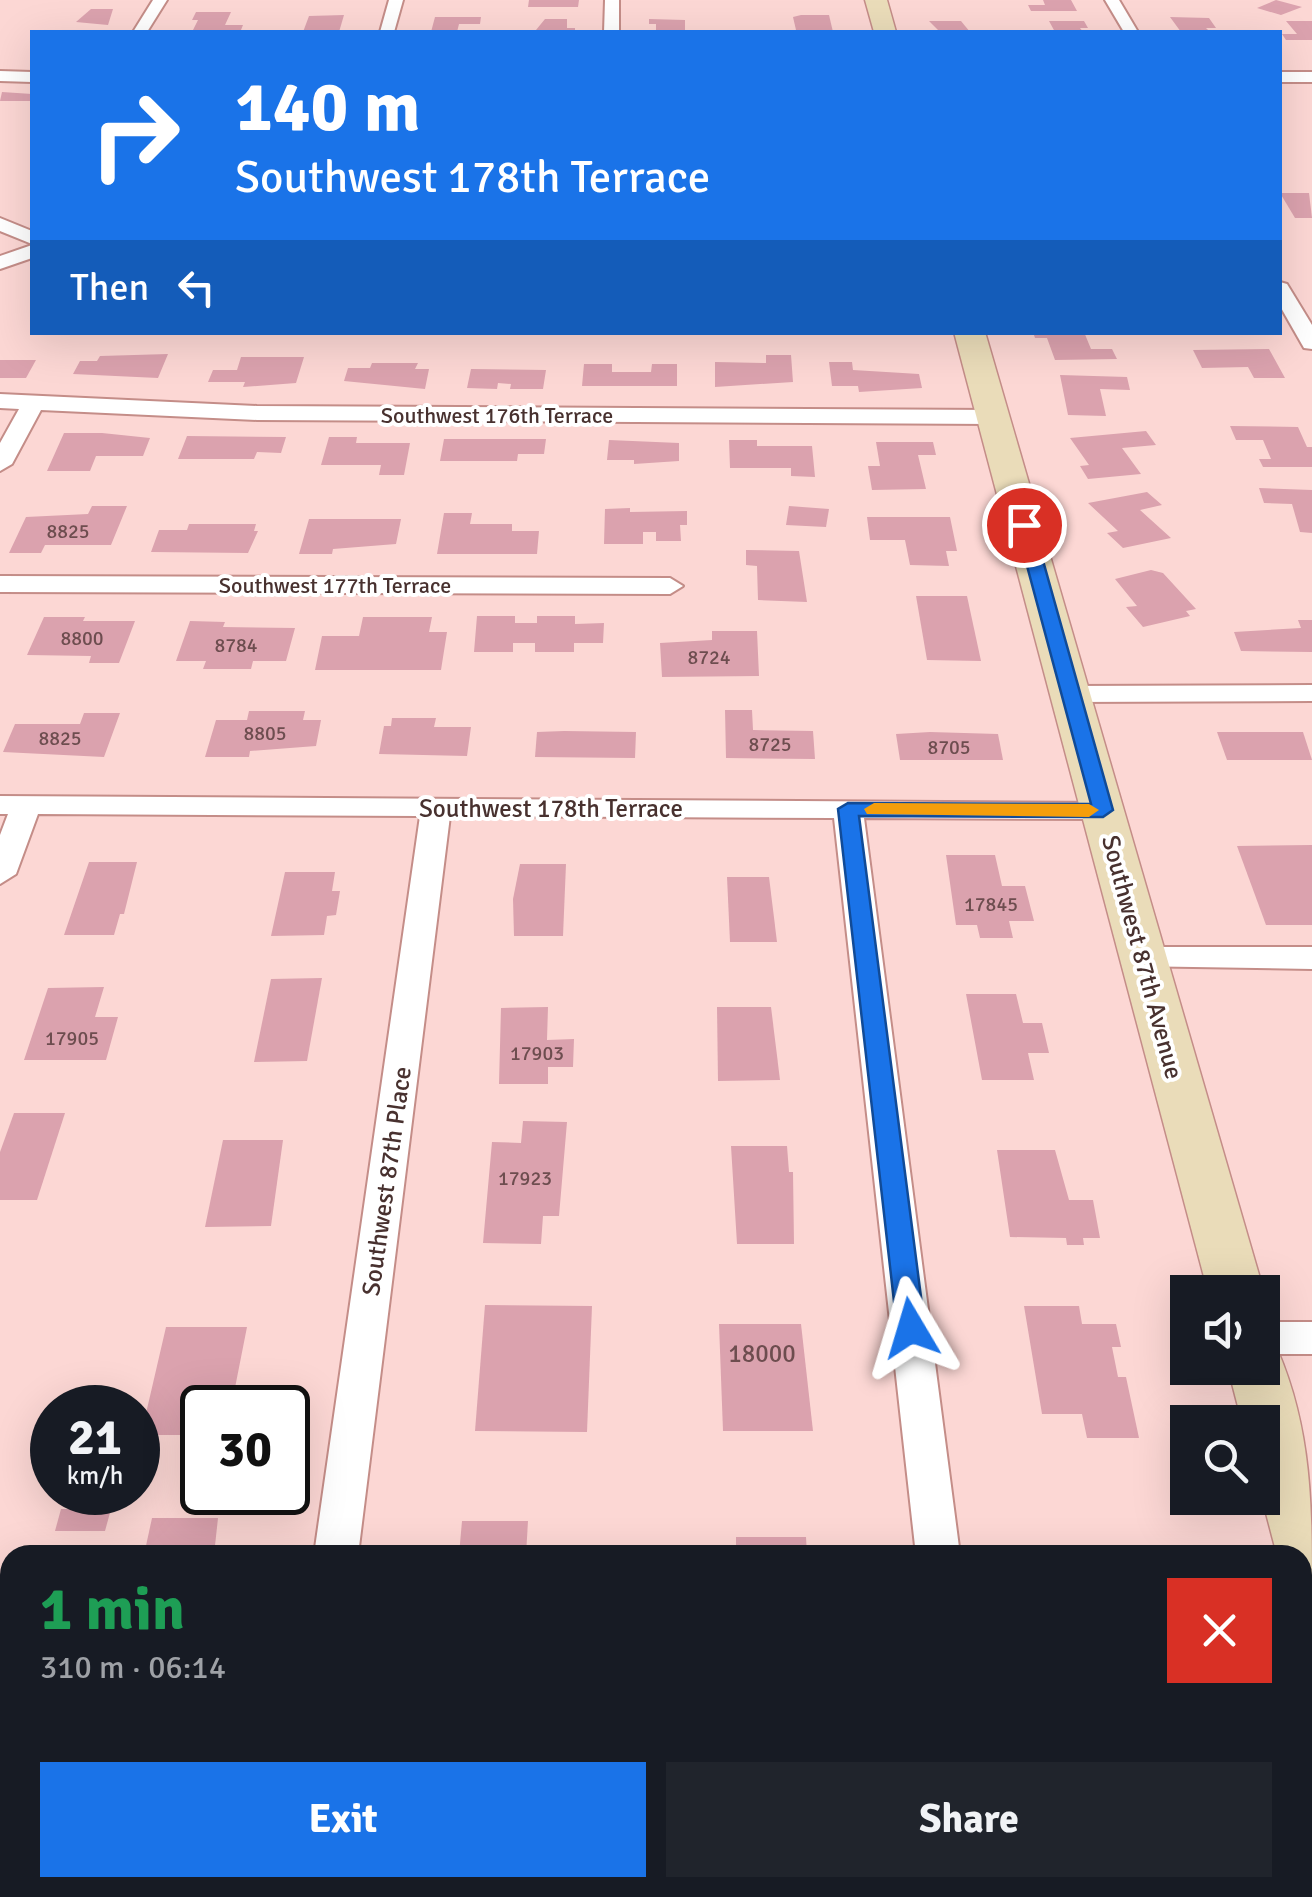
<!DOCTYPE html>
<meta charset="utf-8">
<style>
body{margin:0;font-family:Signika,sans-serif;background:#20242c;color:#f1f3f6;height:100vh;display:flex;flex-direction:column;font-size:38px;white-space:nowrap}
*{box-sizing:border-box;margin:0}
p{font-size:32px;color:#9ea1a6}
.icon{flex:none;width:55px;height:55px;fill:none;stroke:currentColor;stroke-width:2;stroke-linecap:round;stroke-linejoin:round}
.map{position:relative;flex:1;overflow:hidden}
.panel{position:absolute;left:0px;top:1545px;width:1312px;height:352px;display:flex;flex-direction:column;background:#171b24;border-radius:30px 30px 0 0;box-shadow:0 10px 40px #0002}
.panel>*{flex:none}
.top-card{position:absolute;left:30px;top:30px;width:1252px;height:305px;border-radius:0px;box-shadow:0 10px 40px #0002;background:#1a73e8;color:#fff;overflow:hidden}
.fabs{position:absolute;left:1170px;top:1275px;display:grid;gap:20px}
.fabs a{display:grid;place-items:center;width:110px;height:110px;border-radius:0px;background:#171b24;box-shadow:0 10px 40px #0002;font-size:50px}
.speed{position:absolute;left:30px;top:1385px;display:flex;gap:20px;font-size:50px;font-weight:700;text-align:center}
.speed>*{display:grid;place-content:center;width:130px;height:130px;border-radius:50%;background:#171b24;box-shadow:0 10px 40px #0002;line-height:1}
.speed small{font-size:25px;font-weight:400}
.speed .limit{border:5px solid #111;border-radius:15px;background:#fff;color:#111}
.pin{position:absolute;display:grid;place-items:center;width:85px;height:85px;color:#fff;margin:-42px;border:5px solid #fff;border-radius:50%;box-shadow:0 2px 10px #0007}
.me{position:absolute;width:110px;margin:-55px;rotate:353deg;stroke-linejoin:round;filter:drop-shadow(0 0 8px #0008)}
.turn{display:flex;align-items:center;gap:35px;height:210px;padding:0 40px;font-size:45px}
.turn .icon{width:130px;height:130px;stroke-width:2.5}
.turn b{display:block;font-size:70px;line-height:85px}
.then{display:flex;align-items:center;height:95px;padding:0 40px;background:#0003;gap:20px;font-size:38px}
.round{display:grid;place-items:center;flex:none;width:105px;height:105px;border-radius:0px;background:#20242c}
.headline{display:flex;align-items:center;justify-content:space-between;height:170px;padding:0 40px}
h1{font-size:60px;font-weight:700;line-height:75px;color:#1e9e55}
.button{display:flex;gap:20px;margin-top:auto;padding:20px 40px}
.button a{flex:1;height:115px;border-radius:0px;background:#1a73e8;color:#fff;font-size:40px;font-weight:700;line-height:115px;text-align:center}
.button a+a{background:#20242c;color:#f1f3f6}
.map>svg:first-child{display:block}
.building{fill:#dba2ae}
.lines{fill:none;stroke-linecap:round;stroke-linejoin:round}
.street-casing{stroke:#c48d88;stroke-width:4}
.secondary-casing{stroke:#c48d88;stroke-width:3}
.street{fill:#fff;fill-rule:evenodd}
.secondary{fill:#eadcb9;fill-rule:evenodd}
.route{fill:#1a73e8;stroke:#114b97;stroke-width:2.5}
.slow{fill:#f59e0b}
.labels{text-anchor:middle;stroke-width:8;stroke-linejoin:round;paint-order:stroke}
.number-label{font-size:20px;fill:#6d4d4f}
.far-street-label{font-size:22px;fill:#48312f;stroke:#fff}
.street-label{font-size:25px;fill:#48312f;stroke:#fff}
.near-number-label{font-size:25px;fill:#6d4d4f}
</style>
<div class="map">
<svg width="1312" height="1897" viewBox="0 0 1312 1897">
<rect width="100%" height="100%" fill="#fcd7d4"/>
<g class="building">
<polygon points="529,0 579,0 578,7 528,7"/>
<polygon points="1043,0 1071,0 1077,11 1031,11 1028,5 1045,5"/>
<polygon points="1276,0 1302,7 1281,15 1257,8"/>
<polygon points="91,9 113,9 108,25 76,22"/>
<polygon points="196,12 231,12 225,25 243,25 241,30 193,30 198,20 192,20"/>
<polygon points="344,15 339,32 303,32 309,16"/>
<polygon points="801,15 829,15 833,32 796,30 793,17"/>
<polygon points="435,17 481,17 480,24 459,24 457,32 431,32"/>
<polygon points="1170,17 1209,18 1216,28 1206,28 1210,32 1181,32"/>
<polygon points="545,19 567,19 567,28 575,28 575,32 536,30"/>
<polygon points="649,19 685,20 685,32 656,32 656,24 649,24"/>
<polygon points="929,21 961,21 970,32 940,32"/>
<polygon points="1049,21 1084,21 1088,28 1080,28 1083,32 1055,32"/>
<polygon points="1286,21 1312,21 1312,40 1286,40 1282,34 1297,34"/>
<polygon points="2,92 32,94 32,101 0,101"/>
<polygon points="1280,193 1309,193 1312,218 1295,218"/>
<polygon points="1033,332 1084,332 1091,349 1112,349 1117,359 1055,360 1047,338 1035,338"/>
<polygon points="1269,349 1285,378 1254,378 1248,367 1202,368 1193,350"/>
<polygon points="168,354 158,378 73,374 80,361 97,361 100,356"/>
<polygon points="766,355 791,355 793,382 715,387 715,362 766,363"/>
<polygon points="241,357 304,357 296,383 243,387 245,382 208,382 213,370 237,370"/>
<polygon points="0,360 36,360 26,378 0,378"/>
<polygon points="829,362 852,362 853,370 919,374 922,388 859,392 858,386 832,386"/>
<polygon points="372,363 418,363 415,369 429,369 425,389 344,381 348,368 370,368"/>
<polygon points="584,364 612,364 612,372 651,372 652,364 677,364 677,386 582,386"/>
<polygon points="471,369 546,370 543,389 510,389 511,384 498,383 497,389 467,388"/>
<polygon points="1060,375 1127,377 1130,390 1100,389 1106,416 1068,415"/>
<polygon points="1230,426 1298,427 1307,447 1312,447 1312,467 1263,467 1259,459 1271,459 1263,440 1236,440"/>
<polygon points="1146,431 1156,445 1122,448 1141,474 1088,479 1080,466 1089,465 1070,438"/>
<polygon points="64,433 102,433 150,438 143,456 96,456 90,471 47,471"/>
<polygon points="187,436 286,437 281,453 257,452 254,459 178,459"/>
<polygon points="329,437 357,437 356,443 410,443 404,475 379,475 381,465 321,465"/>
<polygon points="444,439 546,439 544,454 518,454 517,461 440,461"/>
<polygon points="609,440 679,443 679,461 634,464 634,460 607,460"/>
<polygon points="729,440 757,440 757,446 812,446 815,477 791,476 791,468 730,468"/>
<polygon points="876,442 933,442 936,455 918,455 926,489 872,490 868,466 880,466"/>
<polygon points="1259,488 1312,490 1312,533 1300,532 1292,504 1264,503"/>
<polygon points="1147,492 1162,505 1140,510 1171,538 1123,548 1107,533 1118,531 1088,503"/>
<polygon points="92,506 127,506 111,545 45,545 41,553 9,553 26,517 88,514"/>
<polygon points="789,506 829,509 826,527 786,525"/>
<polygon points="630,508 630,512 687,511 687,525 680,525 681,541 656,541 656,532 643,532 643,544 604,544 605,509"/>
<polygon points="444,513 472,513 470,524 512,524 512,531 539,531 537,554 437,554"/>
<polygon points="867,517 950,517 957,551 946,551 949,566 910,565 905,540 870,540"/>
<polygon points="309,519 401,519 396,544 333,549 332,554 299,554"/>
<polygon points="189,524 256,524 254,531 258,531 248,553 151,552 159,530 187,530"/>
<polygon points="746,550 799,551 807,602 758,600 757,566 746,565"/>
<polygon points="1151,570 1163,573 1196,609 1186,611 1190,616 1143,627 1126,607 1137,606 1115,579"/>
<polygon points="916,596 967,596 981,661 927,660"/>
<polygon points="477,616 515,616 515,623 537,623 537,616 575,616 575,624 604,623 603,643 574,643 574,652 535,652 535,643 513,643 513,652 474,652"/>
<polygon points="44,617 85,617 83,621 135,621 119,663 89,663 91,656 27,655"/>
<polygon points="363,617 432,617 429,632 447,632 441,670 315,670 322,636 359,636"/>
<polygon points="1298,620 1312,620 1312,652 1241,651 1234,632 1301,628"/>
<polygon points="190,621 225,622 223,627 295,628 286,661 253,661 251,669 203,669 206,661 176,661"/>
<polygon points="712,631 757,631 759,676 662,677 660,643 712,640"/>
<polygon points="725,710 752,710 753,730 813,731 815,759 726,758"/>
<polygon points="249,711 305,711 303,720 321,720 316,746 250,751 249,757 205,757 216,720 247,720"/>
<polygon points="84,713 120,713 104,757 3,752 15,724 80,724"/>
<polygon points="392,718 436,718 434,727 471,727 467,756 379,754 384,726 391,726"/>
<polygon points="564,731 636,732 635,758 535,757 537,732"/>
<polygon points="930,732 998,734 1003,760 900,760 896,734"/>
<polygon points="1217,732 1303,732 1312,760 1227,760"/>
<polygon points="1312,845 1312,925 1266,925 1237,846"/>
<polygon points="946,855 995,855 1002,886 1025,886 1034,921 1009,921 1013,938 980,938 977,925 956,925"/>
<polygon points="89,862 137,862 124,914 120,914 114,935 64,935"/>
<polygon points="520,864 566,864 563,936 514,936 513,899"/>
<polygon points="285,872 335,872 332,891 340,891 336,915 327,916 324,935 271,936"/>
<polygon points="727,877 769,877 777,942 730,942"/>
<polygon points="322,978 307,1061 254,1062 271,979"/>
<polygon points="104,987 95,1017 118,1017 106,1060 24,1060 48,988"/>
<polygon points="966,994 1016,994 1023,1023 1042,1023 1049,1053 1028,1053 1034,1080 982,1080"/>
<polygon points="548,1007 547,1040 574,1039 573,1067 548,1067 548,1084 499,1084 501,1008"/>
<polygon points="717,1007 771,1007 780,1080 718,1081"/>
<polygon points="14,1113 65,1113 37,1200 0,1200 0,1152"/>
<polygon points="523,1121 567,1122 559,1216 543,1216 541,1244 483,1243 492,1142 521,1143"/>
<polygon points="223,1140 283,1140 271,1226 205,1227"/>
<polygon points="731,1146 787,1146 789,1172 793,1172 794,1244 737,1244"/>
<polygon points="997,1150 1055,1150 1069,1200 1093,1200 1100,1238 1083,1238 1084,1245 1067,1245 1066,1238 1010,1237"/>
<polygon points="485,1305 592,1306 587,1432 475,1431"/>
<polygon points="1024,1306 1079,1306 1082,1324 1116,1324 1121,1347 1112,1347 1118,1377 1126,1377 1139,1438 1087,1438 1082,1414 1042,1414"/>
<polygon points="719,1324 801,1324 813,1431 723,1431"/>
<polygon points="166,1327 247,1327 231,1408 202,1408 202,1435 141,1435"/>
<polygon points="61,1509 111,1509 105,1531 55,1531"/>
<polygon points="152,1518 218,1518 214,1555 144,1555"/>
<polygon points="462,1521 528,1521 526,1555 459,1555"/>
<polygon points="736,1537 806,1537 807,1555 709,1555 708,1549 736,1550"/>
<polygon points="1067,1551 1142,1551 1143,1555 1068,1555"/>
<polygon points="59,1888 149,1888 147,1897 62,1897"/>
<polygon points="410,1888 540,1888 540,1897 409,1897"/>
<polygon points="738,1888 844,1888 845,1894 738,1897"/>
<polygon points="1118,1888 1231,1888 1233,1897 1120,1897"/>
</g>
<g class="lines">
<defs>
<g id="street">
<polygon points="153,0 167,0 147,32 133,32"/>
<polygon points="389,0 403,0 394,32 380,32"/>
<polygon points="605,0 619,0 619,32 604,32"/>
<polygon points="1105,0 1119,0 1138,32 1124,32"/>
<polygon points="0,71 32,72 32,82 0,81"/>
<rect x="1280" y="72" width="32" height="10"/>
<polygon points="0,218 32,231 32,244 0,231"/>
<polygon points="32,245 32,258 0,269 0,256"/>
<polygon points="1280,282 1287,284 1312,325 1312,349 1304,348 1280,306"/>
<polygon points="0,394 257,406 994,410 1005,417 994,424 257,420 41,410 12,464 0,471 0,443 19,409 0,408"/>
<polygon points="0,576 670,578 683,586 670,594 0,592"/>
<polygon points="1312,685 1312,701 1072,702 1058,694 1072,686"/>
<polygon points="0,796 1114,803 1118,810 1103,819 864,818 960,1555 916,1555 834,818 450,816 358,1555 314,1555 420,816 38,814 16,874 0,884 0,835 8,814 0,814"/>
<polygon points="1142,947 1312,947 1312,969 1130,966 1126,958 1130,950"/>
<rect x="1262" y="1322" width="50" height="32"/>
<polygon points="266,1888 316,1888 315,1897 265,1897"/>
<polygon points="953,1888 1003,1888 1004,1897 954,1897"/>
</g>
<g id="secondary">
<polygon points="865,0 887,0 896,32 874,32"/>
<polygon points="954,332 985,332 1264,1292 1262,1296 1208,1292"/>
<path d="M 1262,1346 L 1278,1351 C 1312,1431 1312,1507 1312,1594 L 1302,1590 L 1302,1555 L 1277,1555 L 1262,1498 L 1262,1422 L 1242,1422 L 1228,1368 L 1262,1368 Z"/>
</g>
</defs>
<use href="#street" class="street-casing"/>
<use href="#secondary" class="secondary-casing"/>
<use href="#street" class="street"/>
<use href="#secondary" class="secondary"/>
</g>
<polygon class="route" points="1024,520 1033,525 1113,810 1103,817 859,816 925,1328 921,1336 901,1336 897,1328 838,809 848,803 1091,804 1016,525"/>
<polygon class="slow" points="874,803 1089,804 1099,810 1089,817 867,814 864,809"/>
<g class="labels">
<g class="number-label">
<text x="68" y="538">8825</text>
<text x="82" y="645">8800</text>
<text x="236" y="652">8784</text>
<text x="709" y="664">8724</text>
<text x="265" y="740">8805</text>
<text x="60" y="745">8825</text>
<text x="770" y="751">8725</text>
<text x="949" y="754">8705</text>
<text x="991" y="911">17845</text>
<text x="72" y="1045">17905</text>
<text x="537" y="1060">17903</text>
<text x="525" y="1185">17923</text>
</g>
<g class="far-street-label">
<text x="497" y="423">Southwest 176th Terrace</text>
<text x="335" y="593">Southwest 177th Terrace</text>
</g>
<g class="street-label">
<text x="551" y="817">Southwest 178th Terrace</text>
<text transform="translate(1143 957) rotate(75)" y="9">Southwest 87th Avenue</text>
<text transform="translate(386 1181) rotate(-82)" y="9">Southwest 87th Place</text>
</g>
<g class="near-number-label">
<text x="762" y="1362">18000</text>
</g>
</g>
</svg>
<div class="fabs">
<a><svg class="icon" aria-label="sound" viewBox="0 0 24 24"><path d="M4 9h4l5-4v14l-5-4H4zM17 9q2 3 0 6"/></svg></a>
<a><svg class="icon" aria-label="search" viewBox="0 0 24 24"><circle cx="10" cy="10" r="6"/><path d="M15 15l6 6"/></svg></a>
</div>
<div class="speed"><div>21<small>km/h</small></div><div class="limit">30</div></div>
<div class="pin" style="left:1024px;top:525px;background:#d93025"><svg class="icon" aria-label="arrive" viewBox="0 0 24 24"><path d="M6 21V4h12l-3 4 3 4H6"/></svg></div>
<svg class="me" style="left:911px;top:1328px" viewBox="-20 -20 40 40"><path d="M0-17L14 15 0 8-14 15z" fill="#1a73e8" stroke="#fff" stroke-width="4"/></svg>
<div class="top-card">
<div class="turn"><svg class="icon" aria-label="right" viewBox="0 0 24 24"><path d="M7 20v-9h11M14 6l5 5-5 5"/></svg><div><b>140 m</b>Southwest 178th Terrace</div></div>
<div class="then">Then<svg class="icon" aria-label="left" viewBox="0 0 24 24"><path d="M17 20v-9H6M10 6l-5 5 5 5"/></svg></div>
</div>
<section class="panel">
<div class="headline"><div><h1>1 min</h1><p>310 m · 06:14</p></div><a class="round" style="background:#d93025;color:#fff"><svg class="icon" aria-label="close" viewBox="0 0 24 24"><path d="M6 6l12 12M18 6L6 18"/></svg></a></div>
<div class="button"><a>Exit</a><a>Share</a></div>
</section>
</div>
